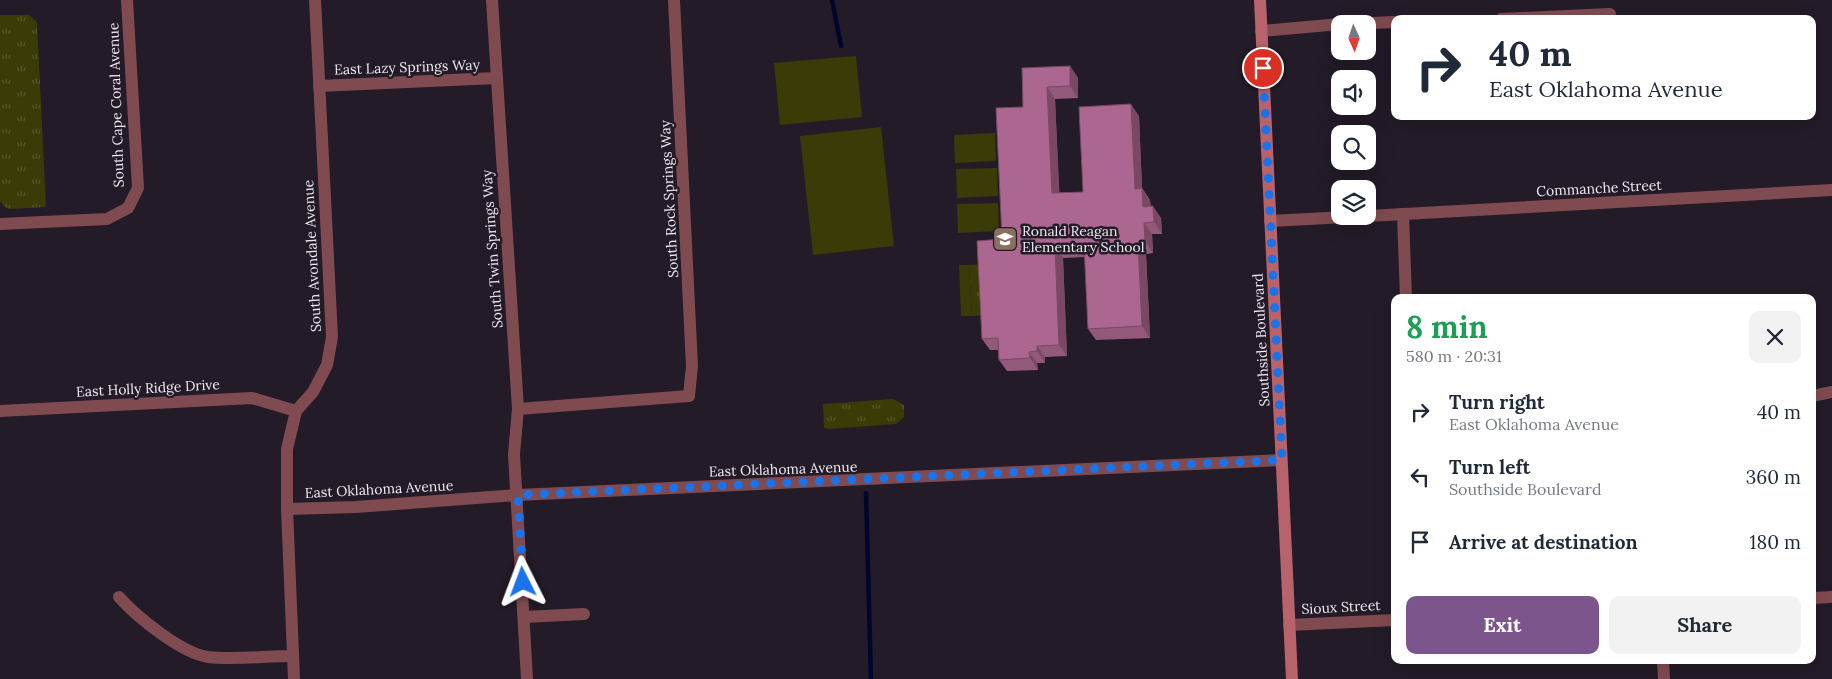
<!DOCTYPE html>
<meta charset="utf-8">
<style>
body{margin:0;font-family:Lora,serif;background:#f2f2f3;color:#1f2937;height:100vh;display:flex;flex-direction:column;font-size:19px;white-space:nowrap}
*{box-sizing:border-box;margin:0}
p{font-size:16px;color:#747a83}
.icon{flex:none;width:28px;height:28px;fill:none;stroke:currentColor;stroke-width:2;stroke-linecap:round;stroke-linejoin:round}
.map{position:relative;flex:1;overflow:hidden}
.side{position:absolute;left:1391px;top:294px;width:425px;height:370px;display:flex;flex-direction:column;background:#fff;border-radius:10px;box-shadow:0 5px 20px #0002}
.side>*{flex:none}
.top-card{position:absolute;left:1391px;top:15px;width:425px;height:105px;border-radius:10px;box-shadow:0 5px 20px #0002;background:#fff;color:#1f2937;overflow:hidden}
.needle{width:32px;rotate:177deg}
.fabs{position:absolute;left:1331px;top:15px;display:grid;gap:10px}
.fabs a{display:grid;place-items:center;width:45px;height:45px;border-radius:10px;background:#fff;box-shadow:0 5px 20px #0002;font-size:25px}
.pin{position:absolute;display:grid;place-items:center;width:42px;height:42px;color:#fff;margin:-21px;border:2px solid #fff;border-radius:50%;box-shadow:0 1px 5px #0007}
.me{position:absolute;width:55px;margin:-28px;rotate:357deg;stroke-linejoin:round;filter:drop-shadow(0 0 4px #0008)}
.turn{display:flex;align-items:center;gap:18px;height:105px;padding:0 15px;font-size:22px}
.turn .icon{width:65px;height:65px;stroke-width:2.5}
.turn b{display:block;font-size:35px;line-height:42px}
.round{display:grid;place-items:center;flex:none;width:52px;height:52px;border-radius:10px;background:#f2f2f3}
.head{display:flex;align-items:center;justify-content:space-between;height:85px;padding:0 15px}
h1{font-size:30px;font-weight:800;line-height:38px;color:#1e9e55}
.button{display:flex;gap:10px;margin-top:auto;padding:10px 15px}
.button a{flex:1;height:58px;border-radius:10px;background:#7d558d;color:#fff;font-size:20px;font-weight:800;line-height:58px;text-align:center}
.button a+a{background:#f2f2f3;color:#1f2937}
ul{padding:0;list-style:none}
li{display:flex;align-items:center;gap:15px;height:65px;padding:0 15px}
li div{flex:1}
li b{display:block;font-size:19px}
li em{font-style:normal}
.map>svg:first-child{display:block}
.grass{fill:url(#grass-tufts)}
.pitch{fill:#3a3b06}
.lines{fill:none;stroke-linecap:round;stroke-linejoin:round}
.stream{stroke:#00062b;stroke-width:4.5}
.minor{stroke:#804b50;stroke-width:12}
.secondary{stroke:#b8636c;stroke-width:12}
.wall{fill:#93597b}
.shaded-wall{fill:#784864}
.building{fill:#ab678f;stroke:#784864}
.route{stroke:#1a73e8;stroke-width:9;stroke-dasharray:0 16.2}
.labels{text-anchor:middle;stroke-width:5;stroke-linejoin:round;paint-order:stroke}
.street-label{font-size:14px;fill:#eee9f1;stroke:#231b27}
.poi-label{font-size:14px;fill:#eee9f1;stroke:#231b27;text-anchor:start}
</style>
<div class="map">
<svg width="1832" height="679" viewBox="0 0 1832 679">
<defs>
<pattern id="grass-tufts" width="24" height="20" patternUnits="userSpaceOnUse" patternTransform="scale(1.25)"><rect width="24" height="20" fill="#3a3b06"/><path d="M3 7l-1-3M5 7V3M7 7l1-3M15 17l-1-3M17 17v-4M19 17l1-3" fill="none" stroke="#57572b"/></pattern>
</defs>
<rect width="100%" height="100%" fill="#231b27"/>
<g class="grass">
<polygon points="0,15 29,15 37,22 46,207 10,209 5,207 0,201"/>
<polygon points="986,264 989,315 972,316 969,265"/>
<polygon points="893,399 904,405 904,417 896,424 829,429 824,428 823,404"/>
</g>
<g class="pitch">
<polygon points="856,56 862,117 780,125 774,63"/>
<polygon points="881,127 894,246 813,255 800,136"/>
<polygon points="995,133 996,161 955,163 954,135"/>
<polygon points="997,168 998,196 957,198 956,169"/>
<polygon points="998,203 999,231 958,233 957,204"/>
<polygon points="959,265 969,265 972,316 961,316"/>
</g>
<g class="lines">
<g class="stream">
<polyline points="832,0 841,46"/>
<polyline points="866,493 871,679"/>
</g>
<g class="minor">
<polyline points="492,0 518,409 514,454 527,679"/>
<polyline points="1501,19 1610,14"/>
<polyline points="1348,24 1395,22"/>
<polyline points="1261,31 1340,24"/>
<polyline points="319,86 496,78"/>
<polyline points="1403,214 1406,298"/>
<polyline points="1368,216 1832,190"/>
<polyline points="1270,221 1364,216"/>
<polyline points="0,224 107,219 128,208 138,188 127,0"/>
<polyline points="1812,396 1832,392"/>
<polyline points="518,409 689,396 692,366 674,0"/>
<polyline points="0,411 252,398 296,411"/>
<polyline points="287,509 356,507 518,495 1281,460"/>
<path d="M 119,597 C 137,617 181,653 208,657 C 234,660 266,656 293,656"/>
<polyline points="1812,598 1832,597"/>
<polyline points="524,617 584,614"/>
<polyline points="1289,625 1395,620"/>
<polyline points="1663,660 1664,679"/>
<polyline points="294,679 287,509 287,449 296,411 313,392 327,365 332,337 315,0"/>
</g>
<polyline class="secondary" points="1260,0 1292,679"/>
</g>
<polygon class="wall" points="1070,66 1078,78 1078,98 1055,99 1059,193 1083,192 1139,116 1142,188 1150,200 1151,207 1161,218 1162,234 1152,234 1153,253 1146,254 1150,338 1096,340 1088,329 1085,257 1063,258 1067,356 1045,357 1045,363 1037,363 1038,370 1007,371 999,360 998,350 990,350 982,339 1002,239 1023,107"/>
<g class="shaded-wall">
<polygon points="1070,66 1078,78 1078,98 1070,86"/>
<polygon points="1047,87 1055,99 1060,204 1052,193"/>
<polygon points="1131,104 1139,116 1142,188 1150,200 1151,218 1143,207 1135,189"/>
<polygon points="1153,206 1161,218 1162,234 1154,222"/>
<polygon points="1144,223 1152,234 1153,253 1145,242"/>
<polygon points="1138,242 1146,254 1150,338 1142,326"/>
<polygon points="1055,246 1063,258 1067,356 1059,345"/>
<polygon points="1037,346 1045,357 1045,363 1037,351"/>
<polygon points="1029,352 1037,363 1038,370 1030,358"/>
</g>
<polygon class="building" points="1070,66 1070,86 1047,87 1052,193 1083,192 1079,107 1131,104 1135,189 1142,188 1143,207 1153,206 1154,222 1144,223 1145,242 1138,242 1142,326 1088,329 1084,245 1055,246 1059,345 1037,346 1037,351 1029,352 1030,358 999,360 998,338 982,339 977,241 1002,239 996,108 1023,107 1022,68"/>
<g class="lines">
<polyline class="route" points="523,582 518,495 1282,460 1263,68"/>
</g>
<defs>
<symbol id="school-square" viewBox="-11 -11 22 22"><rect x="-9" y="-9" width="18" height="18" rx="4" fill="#8d6e63" stroke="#231b27"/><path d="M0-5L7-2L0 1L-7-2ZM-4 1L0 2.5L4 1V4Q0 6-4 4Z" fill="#fff"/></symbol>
</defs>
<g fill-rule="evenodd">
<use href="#school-square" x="991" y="225" width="28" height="28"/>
</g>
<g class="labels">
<g class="street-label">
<text transform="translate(407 67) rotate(-2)" y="5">East Lazy Springs Way</text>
<text transform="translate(116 105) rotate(-92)" y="5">South Cape Coral Avenue</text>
<text transform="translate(1599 188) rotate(-3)" y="5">Commanche Street</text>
<text transform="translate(669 199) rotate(-93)" y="5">South Rock Springs Way</text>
<text transform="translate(492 249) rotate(-94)" y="5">South Twin Springs Way</text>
<text transform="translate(312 256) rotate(-93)" y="5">South Avondale Avenue</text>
<text transform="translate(1261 340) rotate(-93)" y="5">Southside Boulevard</text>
<text transform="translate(148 388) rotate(-3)" y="5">East Holly Ridge Drive</text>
<text transform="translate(783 469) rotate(-2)" y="5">East Oklahoma Avenue</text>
<text transform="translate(379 489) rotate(-3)" y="5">East Oklahoma Avenue</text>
<text transform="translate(1341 607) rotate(-3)" y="5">Sioux Street</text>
</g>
<g class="poi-label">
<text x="1022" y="236">Ronald Reagan<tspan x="1022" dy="16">Elementary School</tspan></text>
</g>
</g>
</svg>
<div class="fabs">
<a><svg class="needle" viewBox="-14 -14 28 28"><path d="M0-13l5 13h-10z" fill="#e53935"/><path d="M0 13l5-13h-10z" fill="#747a83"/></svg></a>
<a><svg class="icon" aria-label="sound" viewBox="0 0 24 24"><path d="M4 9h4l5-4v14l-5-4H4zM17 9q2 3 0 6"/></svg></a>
<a><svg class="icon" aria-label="search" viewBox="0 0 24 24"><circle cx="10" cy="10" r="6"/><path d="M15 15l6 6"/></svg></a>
<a><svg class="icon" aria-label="layers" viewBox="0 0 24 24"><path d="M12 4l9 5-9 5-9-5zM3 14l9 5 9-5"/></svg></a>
</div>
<div class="pin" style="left:1263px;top:68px;background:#d93025"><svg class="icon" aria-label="arrive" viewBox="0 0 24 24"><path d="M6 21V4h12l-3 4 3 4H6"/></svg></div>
<svg class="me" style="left:523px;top:582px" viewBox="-20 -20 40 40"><path d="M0-17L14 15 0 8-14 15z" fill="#1a73e8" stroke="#fff" stroke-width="4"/></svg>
<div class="top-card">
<div class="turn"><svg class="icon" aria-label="right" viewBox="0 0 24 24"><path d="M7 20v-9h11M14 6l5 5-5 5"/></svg><div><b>40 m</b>East Oklahoma Avenue</div></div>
</div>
<section class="side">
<div class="head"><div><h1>8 min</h1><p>580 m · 20:31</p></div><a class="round"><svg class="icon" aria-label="close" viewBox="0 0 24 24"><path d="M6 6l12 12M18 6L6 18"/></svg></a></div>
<ul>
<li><svg class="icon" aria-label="right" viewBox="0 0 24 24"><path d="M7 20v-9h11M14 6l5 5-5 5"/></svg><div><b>Turn right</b><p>East Oklahoma Avenue</p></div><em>40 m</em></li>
<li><svg class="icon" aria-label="left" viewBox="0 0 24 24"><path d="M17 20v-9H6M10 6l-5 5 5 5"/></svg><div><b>Turn left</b><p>Southside Boulevard</p></div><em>360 m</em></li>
<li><svg class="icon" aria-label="arrive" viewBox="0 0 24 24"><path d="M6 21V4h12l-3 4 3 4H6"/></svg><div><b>Arrive at destination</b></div><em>180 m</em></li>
</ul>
<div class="button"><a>Exit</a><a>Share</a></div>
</section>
</div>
